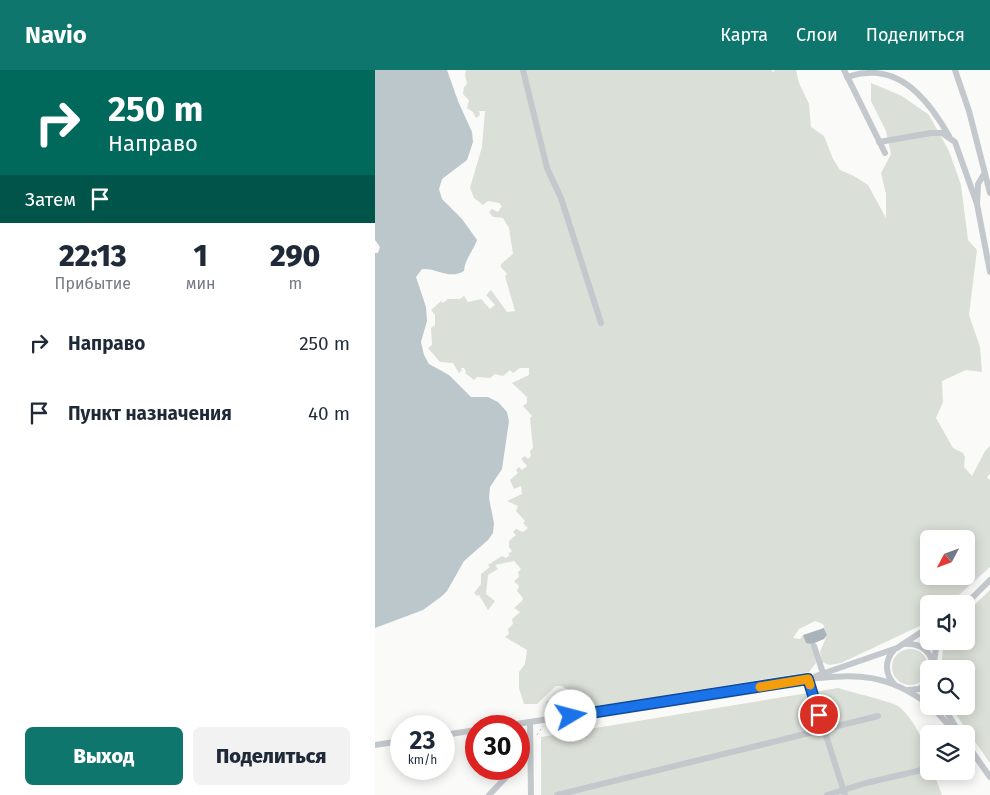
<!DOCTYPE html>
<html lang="ru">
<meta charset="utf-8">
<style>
body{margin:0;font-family:"Fira Sans",sans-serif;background:#f2f2f3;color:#1f2937;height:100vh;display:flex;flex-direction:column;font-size:19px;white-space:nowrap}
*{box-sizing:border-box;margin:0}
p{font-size:16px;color:#747a83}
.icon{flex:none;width:28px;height:28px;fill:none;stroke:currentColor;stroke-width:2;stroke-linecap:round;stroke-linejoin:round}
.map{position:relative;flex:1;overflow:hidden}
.side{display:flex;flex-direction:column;background:#fff;width:375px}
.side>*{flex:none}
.top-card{background:#00695c;color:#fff;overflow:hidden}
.needle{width:32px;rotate:229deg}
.fabs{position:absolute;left:545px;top:460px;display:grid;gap:10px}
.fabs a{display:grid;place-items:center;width:55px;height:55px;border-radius:8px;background:#fff;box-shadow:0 2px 12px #0003;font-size:25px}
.speed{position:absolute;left:15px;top:645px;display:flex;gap:10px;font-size:25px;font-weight:700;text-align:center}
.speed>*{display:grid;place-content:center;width:65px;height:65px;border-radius:50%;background:#fff;box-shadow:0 2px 12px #0003;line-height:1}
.speed small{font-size:12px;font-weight:400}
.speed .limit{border:8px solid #d22;background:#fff;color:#111}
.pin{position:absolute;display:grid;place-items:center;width:42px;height:42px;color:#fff;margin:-21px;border:2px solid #fff;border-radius:50%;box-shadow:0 1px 5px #0007}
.me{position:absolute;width:55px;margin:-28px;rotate:82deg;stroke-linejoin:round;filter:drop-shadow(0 0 4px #0008)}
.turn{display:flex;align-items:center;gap:18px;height:105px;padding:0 25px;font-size:22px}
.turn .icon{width:65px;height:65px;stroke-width:2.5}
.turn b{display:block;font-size:35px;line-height:42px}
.then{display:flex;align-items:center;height:48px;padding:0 25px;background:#0003;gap:10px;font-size:19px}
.eta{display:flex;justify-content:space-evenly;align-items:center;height:85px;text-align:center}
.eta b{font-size:30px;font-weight:800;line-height:35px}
.cta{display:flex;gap:10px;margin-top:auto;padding:10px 25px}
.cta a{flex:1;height:58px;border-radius:8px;background:#0f766e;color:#fff;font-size:20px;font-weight:800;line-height:58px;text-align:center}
.cta a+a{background:#f2f2f3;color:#1f2937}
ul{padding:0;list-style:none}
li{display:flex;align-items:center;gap:15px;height:70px;padding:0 25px}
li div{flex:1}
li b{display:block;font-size:19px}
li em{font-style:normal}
header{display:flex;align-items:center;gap:30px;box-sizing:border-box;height:70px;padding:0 25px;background:#0f766e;color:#fff}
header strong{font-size:24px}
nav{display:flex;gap:28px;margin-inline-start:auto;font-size:18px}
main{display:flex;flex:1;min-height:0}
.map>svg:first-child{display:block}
.green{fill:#dadfd7;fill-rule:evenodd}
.water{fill:#bbc7cb}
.building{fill:#aab3b9}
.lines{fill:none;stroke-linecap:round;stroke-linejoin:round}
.path{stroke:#bbbfc2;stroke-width:1;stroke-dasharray:2.5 2.5;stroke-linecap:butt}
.minor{stroke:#c3c8cc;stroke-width:6}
.route-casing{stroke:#114b97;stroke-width:12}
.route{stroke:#1a73e8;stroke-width:9}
.slow{stroke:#f59e0b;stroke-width:9}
</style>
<header>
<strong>Navio</strong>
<nav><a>Карта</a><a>Слои</a><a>Поделиться</a></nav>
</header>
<main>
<section class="side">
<div class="top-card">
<div class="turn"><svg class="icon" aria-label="right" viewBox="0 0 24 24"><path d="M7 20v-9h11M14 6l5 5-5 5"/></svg><div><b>250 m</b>Направо</div></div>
<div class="then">Затем<svg class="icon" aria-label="arrive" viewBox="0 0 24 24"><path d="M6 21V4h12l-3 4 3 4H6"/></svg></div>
</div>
<div class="eta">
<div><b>22:13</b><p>Прибытие</p></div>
<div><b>1</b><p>мин</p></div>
<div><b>290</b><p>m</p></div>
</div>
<ul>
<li><svg class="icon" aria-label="right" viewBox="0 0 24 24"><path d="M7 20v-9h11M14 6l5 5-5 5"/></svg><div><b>Направо</b></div><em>250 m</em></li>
<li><svg class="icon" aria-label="arrive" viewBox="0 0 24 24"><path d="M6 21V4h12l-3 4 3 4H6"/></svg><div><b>Пункт назначения</b></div><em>40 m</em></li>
</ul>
<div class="cta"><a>Выход</a><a>Поделиться</a></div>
</section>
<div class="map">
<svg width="615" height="725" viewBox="0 0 615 725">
<rect width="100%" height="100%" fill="#fafaf8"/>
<g class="green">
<path d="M 91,0 L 396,0 L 398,2 L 400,0 L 421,0 L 424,13 L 434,34 L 436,57 L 449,66 L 458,89 L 465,100 L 479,106 L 493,115 L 511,148 L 511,124 L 506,103 L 516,84 L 511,61 L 496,31 L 496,13 L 527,26 L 554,45 L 574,81 L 586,115 L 593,170 L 602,180 L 594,245 L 605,277 L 607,302 L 591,300 L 567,311 L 568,332 L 561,348 L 578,378 L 588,383 L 590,387 L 589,397 L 597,406 L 610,381 L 615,376 L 615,404 L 612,407 L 615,410 L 615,497 L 574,534 L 554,534 L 554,550 L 551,553 L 466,593 L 454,595 L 447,592 L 445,582 L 452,565 L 448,554 L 440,551 L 424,559 L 418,568 L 425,569 L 428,565 L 437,574 L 441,593 L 434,602 L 177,643 L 170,639 L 172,631 L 183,627 L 199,625 L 187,616 L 181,616 L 162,634 L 149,634 L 144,618 L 144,602 L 150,594 L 152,580 L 130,567 L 134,564 L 133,559 L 138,554 L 137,549 L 145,542 L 139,538 L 147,531 L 148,528 L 142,521 L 144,516 L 139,511 L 144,507 L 143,502 L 146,499 L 139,491 L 120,495 L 123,499 L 113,505 L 111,524 L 120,531 L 113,540 L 104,525 L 102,526 L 99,523 L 106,514 L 106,504 L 115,497 L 113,495 L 127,486 L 131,488 L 135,485 L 133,484 L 137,481 L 134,477 L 134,471 L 141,465 L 138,462 L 141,459 L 148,462 L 153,458 L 148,453 L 150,451 L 141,441 L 143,436 L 132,431 L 147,424 L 146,416 L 139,419 L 135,410 L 143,403 L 141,400 L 144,397 L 147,400 L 152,396 L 146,389 L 150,386 L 153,389 L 156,386 L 155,381 L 158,378 L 155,348 L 157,346 L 148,336 L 152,333 L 152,327 L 137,313 L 154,305 L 154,298 L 145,298 L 138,303 L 135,300 L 128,306 L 120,304 L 115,308 L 102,307 L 99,310 L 90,303 L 91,302 L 89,298 L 86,298 L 87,300 L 84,303 L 78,293 L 65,292 L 53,278 L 57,275 L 56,258 L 60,255 L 60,245 L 56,240 L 66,231 L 68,233 L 73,229 L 85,229 L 89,226 L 93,232 L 106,229 L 115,239 L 120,235 L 111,225 L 116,220 L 132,242 L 140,241 L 130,206 L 132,204 L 126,197 L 126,194 L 138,184 L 134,158 L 128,148 L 118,147 L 114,142 L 117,139 L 123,142 L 127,136 L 124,133 L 113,131 L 108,135 L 99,128 L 95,118 L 107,77 L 110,41 L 104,41 L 105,45 L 101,48 L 98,42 L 92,38 L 94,30 L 88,24 L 89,17 L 92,14 L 90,5 ZM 554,469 L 591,469 L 591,506 L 554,506 Z"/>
<polygon points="615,520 615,693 575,636 591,636 591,599 566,599 569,571 591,571 591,543"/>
<circle cx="535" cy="597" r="18"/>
<path d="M 463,618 C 475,622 515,631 523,636 C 541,650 554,680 554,701 L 558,701 L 567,725 L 166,725 L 166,667 Z"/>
</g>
<path class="water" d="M 0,0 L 72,0 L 83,31 L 97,62 L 98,72 L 92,90 L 67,109 L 64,119 L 67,129 L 87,149 L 102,170 C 98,182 90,188 89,201 C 75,210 62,198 47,199 L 41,207 L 51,237 L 52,251 L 46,272 L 49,285 L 54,294 L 74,305 L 96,327 L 113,327 L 123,332 L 132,342 L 134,351 L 127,399 L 115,417 L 114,428 L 119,453 L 118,463 L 113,470 L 89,491 L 72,521 L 67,526 L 48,540 L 0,558 L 0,183 L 3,183 L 5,177 L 0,170 Z"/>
<polygon class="building" points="449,558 452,565 449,569 437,574 431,573 428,565"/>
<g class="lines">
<polyline class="path" points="162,665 168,656"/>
<g class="minor">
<polyline points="148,0 172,98 186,128 226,253"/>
<polyline points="469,0 510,83"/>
<polyline points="580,0 594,41 615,123"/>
<path d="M 472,7 C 479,5 485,3 492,3 C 531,0 557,36 574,66"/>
<polyline points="504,72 556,63 567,63 580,72 602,134"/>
<polyline points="609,104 603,114 602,134 615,202"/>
<polyline points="591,534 615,510"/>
<path d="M 531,574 C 546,573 557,582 558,597"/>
<polyline points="439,576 448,603"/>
<path d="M 519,580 C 509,591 510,605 520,615"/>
<polyline points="559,592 562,571"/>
<polyline points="441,606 522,578 554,557"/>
<polyline points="433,609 470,725"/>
<polyline points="532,620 544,619 554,611"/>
<polyline points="556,636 582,664"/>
<polyline points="568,636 582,659"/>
<polyline points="155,652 156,725"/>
<path d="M 129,656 L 433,609 C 483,604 512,603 554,635"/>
<polyline points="69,665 101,660"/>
<polyline points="591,673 615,707"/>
<polyline points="0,675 26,671"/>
<polyline points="144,694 155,682"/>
<polyline points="114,725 139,699"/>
<polyline points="182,725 503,646"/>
<polyline points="452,725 491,713 551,699"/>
</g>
</g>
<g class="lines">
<defs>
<polyline id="route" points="196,646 433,609 444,645"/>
</defs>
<use href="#route" class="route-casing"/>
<use href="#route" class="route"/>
<polyline class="slow" points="385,617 433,609 435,615"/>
</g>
</svg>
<div class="fabs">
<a><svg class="needle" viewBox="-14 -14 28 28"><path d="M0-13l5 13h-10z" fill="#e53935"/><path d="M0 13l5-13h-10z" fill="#747a83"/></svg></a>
<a><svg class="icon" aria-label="sound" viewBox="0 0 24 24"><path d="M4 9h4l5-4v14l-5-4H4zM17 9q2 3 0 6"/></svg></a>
<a><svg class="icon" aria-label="search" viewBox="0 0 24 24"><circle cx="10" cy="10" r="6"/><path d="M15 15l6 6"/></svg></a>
<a><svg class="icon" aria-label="layers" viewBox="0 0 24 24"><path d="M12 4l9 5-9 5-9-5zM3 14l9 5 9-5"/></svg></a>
</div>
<div class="speed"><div>23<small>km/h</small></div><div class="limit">30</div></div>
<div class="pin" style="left:444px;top:645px;background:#d93025"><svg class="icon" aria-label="arrive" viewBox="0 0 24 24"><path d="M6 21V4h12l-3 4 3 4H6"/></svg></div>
<svg class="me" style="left:196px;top:646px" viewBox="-20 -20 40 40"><circle r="19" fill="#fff"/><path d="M0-13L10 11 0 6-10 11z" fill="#1a73e8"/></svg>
</div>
</main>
